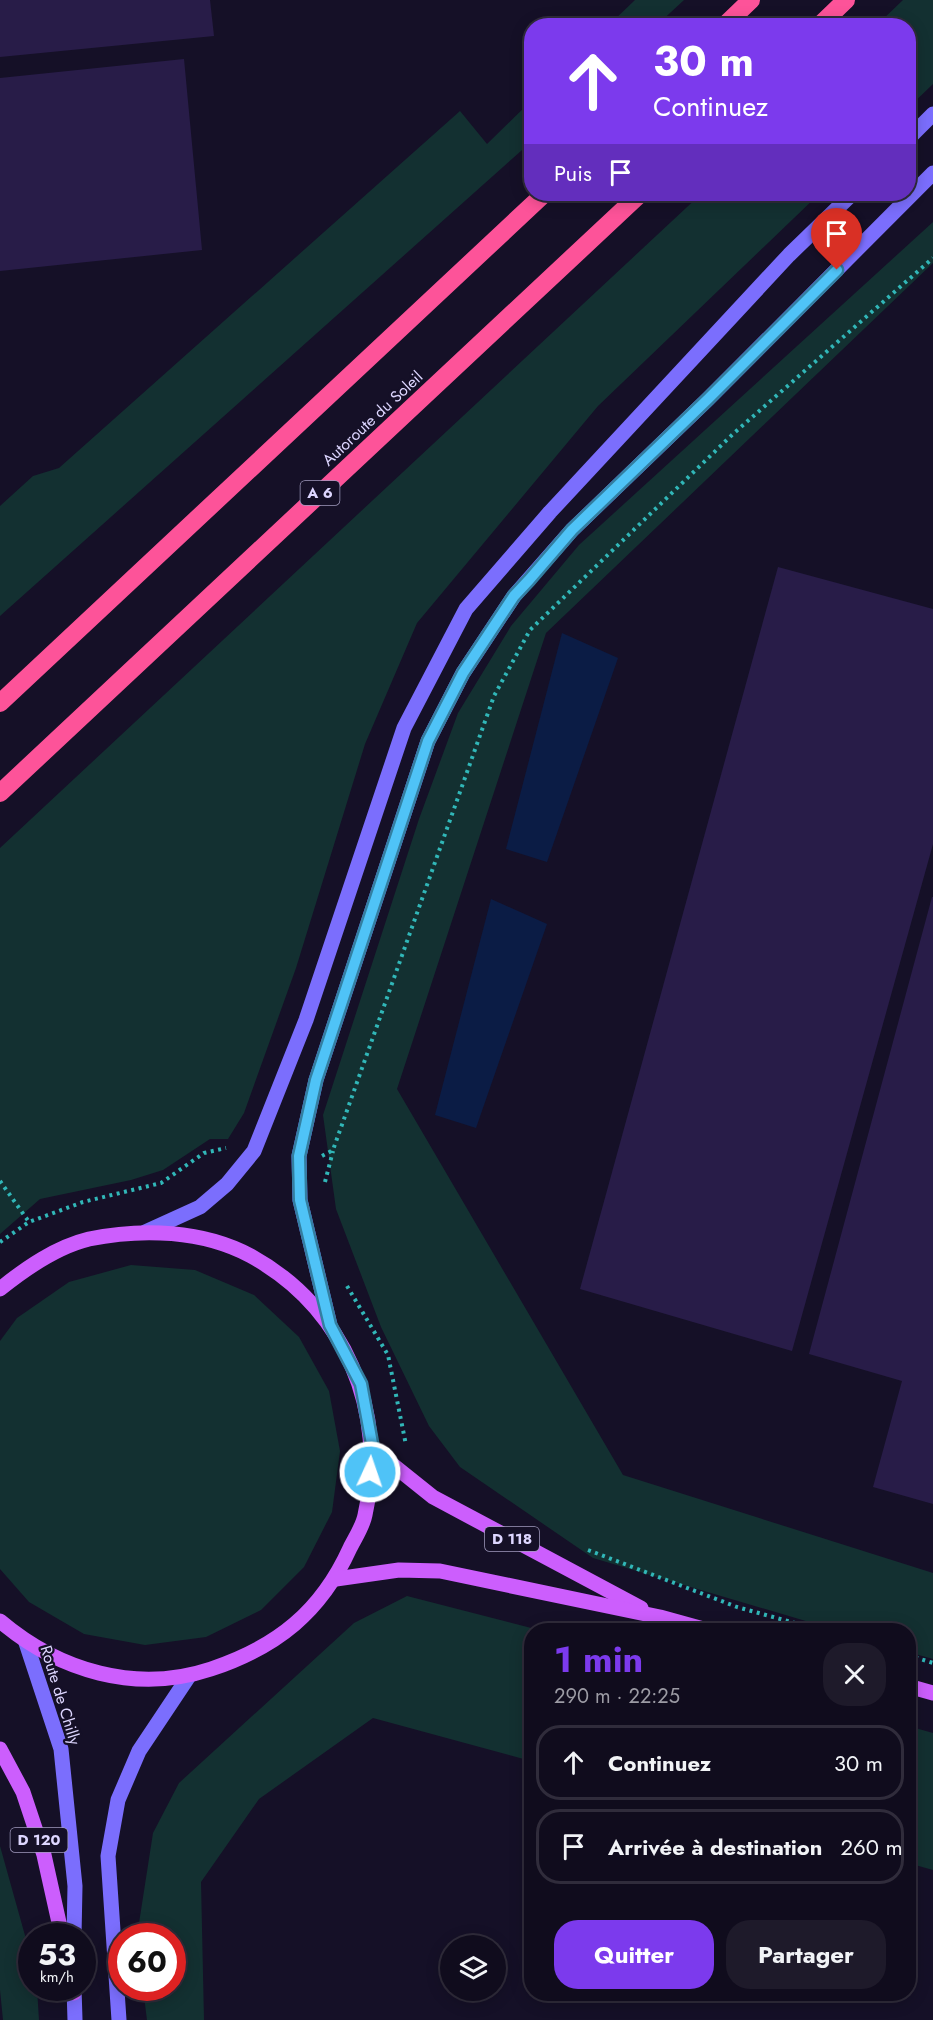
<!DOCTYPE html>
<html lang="fr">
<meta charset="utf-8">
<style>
body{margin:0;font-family:Jost,sans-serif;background:#1e1a2a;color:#f1f3f6;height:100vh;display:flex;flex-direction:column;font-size:22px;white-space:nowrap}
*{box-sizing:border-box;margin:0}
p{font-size:20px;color:#9c9ba4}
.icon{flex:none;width:33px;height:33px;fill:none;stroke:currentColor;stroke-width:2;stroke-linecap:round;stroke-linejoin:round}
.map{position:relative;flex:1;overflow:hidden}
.side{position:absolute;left:524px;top:1623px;width:392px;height:378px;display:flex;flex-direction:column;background:#100c1d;border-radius:24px;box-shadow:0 3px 15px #0003,0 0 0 2px #302c3b}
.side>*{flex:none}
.banner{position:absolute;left:524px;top:18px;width:392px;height:183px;border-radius:24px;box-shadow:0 3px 15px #0003,0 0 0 2px #302c3b;background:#7c3aed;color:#fff;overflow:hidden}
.tools{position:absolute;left:440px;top:1935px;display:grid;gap:12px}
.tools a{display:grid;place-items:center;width:66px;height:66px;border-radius:50%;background:#100c1d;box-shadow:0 3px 15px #0003,0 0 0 2px #302c3b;font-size:30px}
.speed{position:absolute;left:18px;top:1923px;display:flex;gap:12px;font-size:30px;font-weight:700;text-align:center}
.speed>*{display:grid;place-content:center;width:78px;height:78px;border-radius:50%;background:#100c1d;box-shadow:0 3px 15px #0003,0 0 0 2px #302c3b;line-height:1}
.speed small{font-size:15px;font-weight:400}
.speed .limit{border:9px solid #d22;background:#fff;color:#111}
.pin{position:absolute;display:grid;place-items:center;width:51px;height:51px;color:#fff;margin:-62px -26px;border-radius:50% 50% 50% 0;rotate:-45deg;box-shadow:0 0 6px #0007}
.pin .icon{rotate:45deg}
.me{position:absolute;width:66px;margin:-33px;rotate:3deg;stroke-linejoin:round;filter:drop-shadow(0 0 4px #0008)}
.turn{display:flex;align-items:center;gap:21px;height:126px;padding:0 30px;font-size:27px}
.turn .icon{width:78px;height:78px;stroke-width:2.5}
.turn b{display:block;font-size:42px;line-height:51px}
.then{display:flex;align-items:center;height:57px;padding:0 30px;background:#0003;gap:12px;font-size:22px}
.round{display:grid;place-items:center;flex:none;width:63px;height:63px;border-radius:24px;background:#1e1a2a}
.headline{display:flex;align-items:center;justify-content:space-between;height:102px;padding:0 30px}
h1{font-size:36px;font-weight:700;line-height:45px;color:#7c3aed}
.primary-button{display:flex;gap:12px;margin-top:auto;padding:12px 30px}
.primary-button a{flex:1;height:69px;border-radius:24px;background:#7c3aed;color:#fff;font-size:24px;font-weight:700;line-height:69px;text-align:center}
.primary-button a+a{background:#1e1a2a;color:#f1f3f6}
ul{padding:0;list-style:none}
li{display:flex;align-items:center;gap:18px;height:75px;margin:0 12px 9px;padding:0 18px;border:3px solid #302c3b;border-radius:24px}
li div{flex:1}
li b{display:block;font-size:22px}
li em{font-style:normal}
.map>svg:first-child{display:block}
.green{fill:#133031}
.water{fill:#0b1c45}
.building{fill:#281c48}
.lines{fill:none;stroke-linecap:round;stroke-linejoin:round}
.path{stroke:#31b7b8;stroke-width:4;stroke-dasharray:3 4.5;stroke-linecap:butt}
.secondary{stroke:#7b6efd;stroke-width:15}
.primary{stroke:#cc5efd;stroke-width:15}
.highway{stroke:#fd5399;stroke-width:18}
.route-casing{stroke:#337fa1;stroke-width:15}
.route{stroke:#4fc3f7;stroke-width:10}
.labels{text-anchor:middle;stroke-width:4.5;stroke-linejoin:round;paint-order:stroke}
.shield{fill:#151027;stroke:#a19bbe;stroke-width:1.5}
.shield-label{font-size:15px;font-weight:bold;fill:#ddd6ff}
.street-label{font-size:16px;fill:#ddd6ff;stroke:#151027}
</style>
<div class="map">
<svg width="933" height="2020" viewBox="0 0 933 2020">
<rect width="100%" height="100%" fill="#151027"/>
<g class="green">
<polygon points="635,0 684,0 657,25 609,25"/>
<polygon points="903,0 933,0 933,84 908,108 908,26 877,25"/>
<polygon points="531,101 531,142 0,616 0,506 33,476 59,468 460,111 487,144"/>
<polygon points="701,194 819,194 598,406 417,623 365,744 296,968 244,1113 228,1139 210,1139 163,1170 131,1180 40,1199 0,1234 0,848"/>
<polygon points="933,222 933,263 546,633 397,1089 623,1475 933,1573 933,1659 908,1652 908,1630 836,1630 593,1558 460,1467 429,1426 381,1327 336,1209 323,1115 419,819 458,713 511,626 579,545"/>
<polygon points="131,1265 195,1270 254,1295 299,1337 329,1391 340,1451 332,1512 304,1567 261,1610 206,1637 145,1645 84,1634 29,1602 0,1569 0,1341 17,1318 69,1282"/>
<polygon points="407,1596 539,1630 531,1630 531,1761 373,1718 259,1799 201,1882 204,2020 147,2020 143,1988 172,1988 172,1936 137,1936 153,1833 179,1783 354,1623"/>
<polygon points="908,1726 933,1733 933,1870 908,1863"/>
<polygon points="0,1846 31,1957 32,1988 37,1988 39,2020 3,2020 0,1990"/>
</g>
<g class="water">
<polygon points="562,633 618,658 547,862 506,849"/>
<polygon points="491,899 547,924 476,1128 435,1115"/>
</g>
<g class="building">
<polygon points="0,0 210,0 214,36 0,57"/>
<polygon points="184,59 202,250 0,271 0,78"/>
<polygon points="778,567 933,609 933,844 792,1351 580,1289"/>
<polygon points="932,897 933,897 933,1504 873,1487 902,1381 809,1354"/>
</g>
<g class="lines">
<g class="path">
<polyline points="322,1156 333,1150 494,696 530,630 733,434 933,258"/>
<polyline points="0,1181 29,1222"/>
<polyline points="325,1182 333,1151"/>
<polyline points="0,1242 29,1222 83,1202 161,1183 204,1153 226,1148"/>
<polyline points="347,1286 388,1355 406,1445"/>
<polyline points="588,1550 737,1607 820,1630"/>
<polyline points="908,1655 933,1663"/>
</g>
<g class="secondary">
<polyline points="908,139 933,114"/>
<polyline points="145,1232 200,1207 227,1184 254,1151 306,1020 404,728 466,609 550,512 789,255 852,194"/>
<polyline points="330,1325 300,1200 299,1156 316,1080 428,741 463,673 514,596 572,530 708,399 933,173"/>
<polyline points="26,1643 61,1749 75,1886 74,1936"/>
<polyline points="74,1988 75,2020"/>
<polyline points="119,2020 108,1856 118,1800 139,1751 189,1676"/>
</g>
<g class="primary">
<path d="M 0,1289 C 26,1268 56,1247 89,1239 C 142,1228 203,1230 251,1256 C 345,1308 388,1411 365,1515 C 363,1526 355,1538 350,1548 C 321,1612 277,1647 211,1669 C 136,1694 59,1671 0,1621"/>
<polyline points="373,1449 433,1497 641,1608"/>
<polyline points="336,1579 399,1570 440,1571 660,1617 707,1630"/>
<polyline points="908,1686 933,1693"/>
<polyline points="0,1749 23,1792 44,1855 62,1936"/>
<polyline points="73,1988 74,1993"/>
</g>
<g class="highway">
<polyline points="724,26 751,0"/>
<polyline points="819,26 846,0"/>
<polyline points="0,703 544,194"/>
<polyline points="0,793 640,194"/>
</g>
</g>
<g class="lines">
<defs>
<polyline id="route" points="370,1472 373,1449 361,1384 330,1325 300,1200 299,1156 316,1080 428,741 463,673 514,596 529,580 572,530 708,399 837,270"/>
</defs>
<use href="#route" class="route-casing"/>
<use href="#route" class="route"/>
</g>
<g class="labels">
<g class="shield">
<rect x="300.5" y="481" width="39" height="24" rx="4.5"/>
<rect x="485" y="1527" width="54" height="24" rx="4.5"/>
<rect x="10.5" y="1828" width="57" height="24" rx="4.5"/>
</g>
<g class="shield-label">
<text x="320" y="498">A 6</text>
<text x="512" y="1544">D 118</text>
<text x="39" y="1845">D 120</text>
</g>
<g class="street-label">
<text transform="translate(372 418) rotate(-43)" y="6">Autoroute du Soleil</text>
<text transform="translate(61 1695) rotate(73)" y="6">Route de Chilly</text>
</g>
</g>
</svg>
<div class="tools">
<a><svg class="icon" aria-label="layers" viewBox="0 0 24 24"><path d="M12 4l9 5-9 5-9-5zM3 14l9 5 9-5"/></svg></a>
</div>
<div class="speed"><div>53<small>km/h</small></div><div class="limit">60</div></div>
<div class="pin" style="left:837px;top:270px;background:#d93025"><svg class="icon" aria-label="arrive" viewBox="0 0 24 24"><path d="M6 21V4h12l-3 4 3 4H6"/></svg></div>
<svg class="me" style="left:370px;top:1472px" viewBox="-20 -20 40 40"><circle r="17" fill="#4fc3f7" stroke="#fff" stroke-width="3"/><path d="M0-11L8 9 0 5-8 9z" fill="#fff"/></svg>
<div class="banner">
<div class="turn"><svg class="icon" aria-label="ahead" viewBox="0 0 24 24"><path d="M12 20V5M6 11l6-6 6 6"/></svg><div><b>30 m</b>Continuez</div></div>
<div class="then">Puis<svg class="icon" aria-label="arrive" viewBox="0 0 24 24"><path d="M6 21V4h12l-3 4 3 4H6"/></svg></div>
</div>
<section class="side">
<div class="headline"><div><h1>1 min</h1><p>290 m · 22:25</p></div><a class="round"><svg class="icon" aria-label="close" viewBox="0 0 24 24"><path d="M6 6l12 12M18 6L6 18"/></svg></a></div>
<ul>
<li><svg class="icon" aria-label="ahead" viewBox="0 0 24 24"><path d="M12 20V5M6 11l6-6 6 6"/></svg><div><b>Continuez</b></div><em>30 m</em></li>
<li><svg class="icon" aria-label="arrive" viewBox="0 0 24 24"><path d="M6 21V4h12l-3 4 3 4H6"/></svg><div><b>Arrivée à destination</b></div><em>260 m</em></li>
</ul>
<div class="primary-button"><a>Quitter</a><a>Partager</a></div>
</section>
</div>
